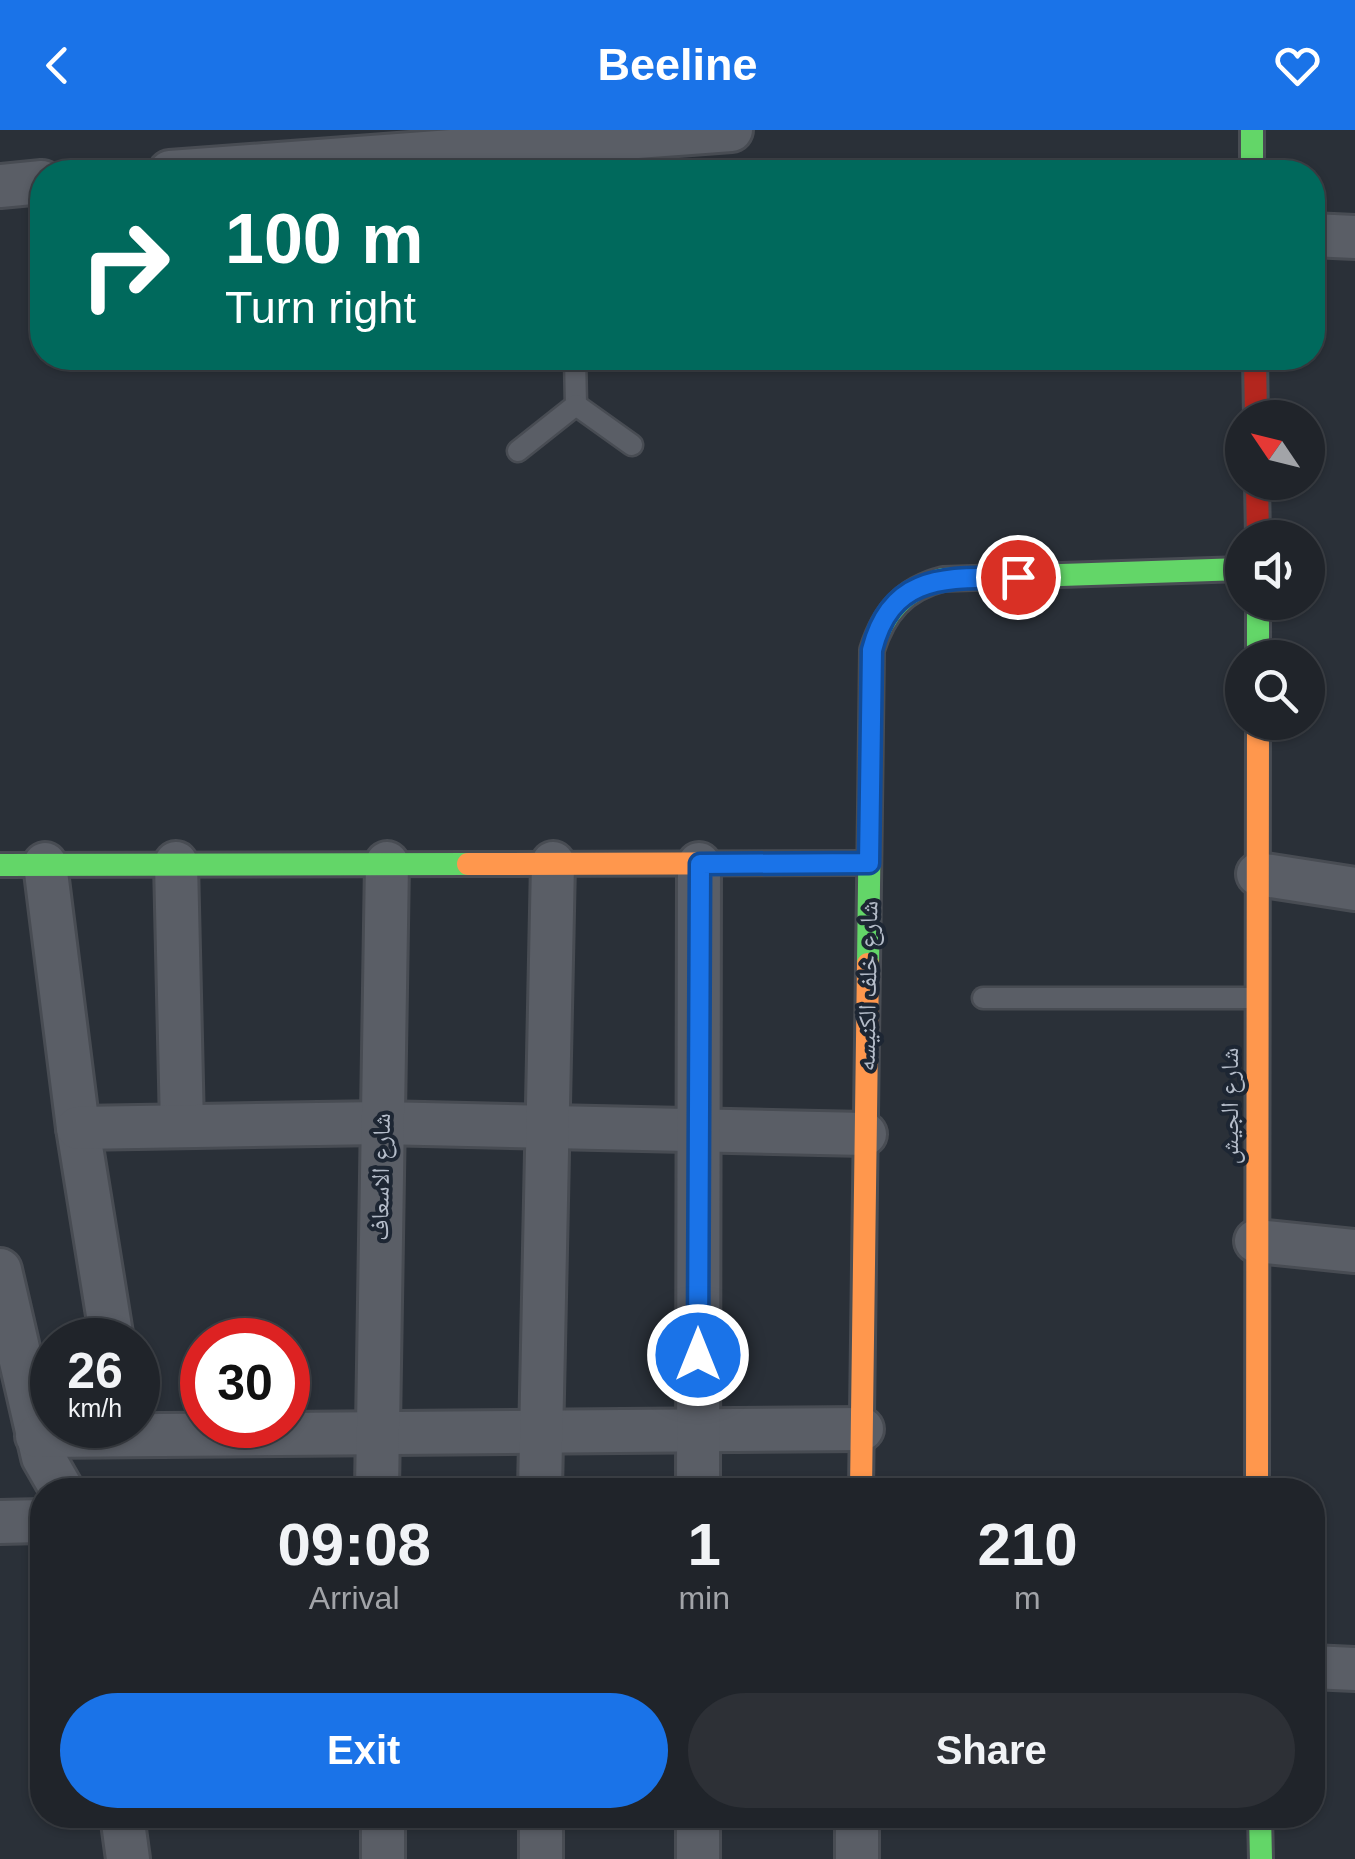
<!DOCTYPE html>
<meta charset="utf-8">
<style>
body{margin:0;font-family:Arial,"Noto Naskh Arabic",sans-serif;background:#2d3036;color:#f1f3f6;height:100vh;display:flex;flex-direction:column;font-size:38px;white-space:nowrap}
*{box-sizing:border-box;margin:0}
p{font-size:32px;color:#a2a4a8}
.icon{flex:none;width:55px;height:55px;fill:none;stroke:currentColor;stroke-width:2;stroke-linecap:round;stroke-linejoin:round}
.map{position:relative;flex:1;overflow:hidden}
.side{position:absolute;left:30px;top:1348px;width:1295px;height:350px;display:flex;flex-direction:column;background:#20242a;border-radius:40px;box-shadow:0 2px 8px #0004,0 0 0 2px #3d4147}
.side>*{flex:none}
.guide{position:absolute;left:30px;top:30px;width:1295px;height:210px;border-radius:40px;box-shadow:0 2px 8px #0004,0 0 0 2px #3d4147;background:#00695c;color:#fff;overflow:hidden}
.needle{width:65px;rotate:305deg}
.fabs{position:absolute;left:1225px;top:270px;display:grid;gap:20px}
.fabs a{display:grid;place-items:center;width:100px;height:100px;border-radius:50%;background:#20242a;box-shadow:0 2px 8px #0004,0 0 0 2px #3d4147;font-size:50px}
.speed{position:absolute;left:30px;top:1188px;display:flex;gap:20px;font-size:50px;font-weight:700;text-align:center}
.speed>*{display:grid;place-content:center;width:130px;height:130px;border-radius:50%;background:#20242a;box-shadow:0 2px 8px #0004,0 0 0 2px #3d4147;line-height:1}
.speed small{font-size:25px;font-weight:400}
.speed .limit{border:15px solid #d22;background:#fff;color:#111}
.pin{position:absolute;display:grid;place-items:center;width:85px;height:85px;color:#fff;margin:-42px;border:5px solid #fff;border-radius:50%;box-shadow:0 2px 10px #0007}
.me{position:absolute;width:110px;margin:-55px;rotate:0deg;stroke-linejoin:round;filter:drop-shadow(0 0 8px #0008)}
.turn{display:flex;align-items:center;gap:35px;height:210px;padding:0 30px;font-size:45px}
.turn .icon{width:130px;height:130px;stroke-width:2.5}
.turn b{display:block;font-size:70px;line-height:85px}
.eta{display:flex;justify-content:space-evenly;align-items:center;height:170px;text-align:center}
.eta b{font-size:60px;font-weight:800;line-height:70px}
.action{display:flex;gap:20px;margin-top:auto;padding:20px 30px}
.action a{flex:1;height:115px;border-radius:60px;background:#1a73e8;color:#fff;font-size:40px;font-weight:800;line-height:115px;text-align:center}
.action a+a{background:#2d3036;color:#f1f3f6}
header{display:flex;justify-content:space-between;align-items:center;height:130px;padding:0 30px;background:#1a73e8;color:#fff;font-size:45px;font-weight:800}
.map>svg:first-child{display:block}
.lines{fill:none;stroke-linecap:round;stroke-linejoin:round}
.lane-casing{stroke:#484c53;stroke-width:25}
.street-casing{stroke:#484c53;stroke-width:48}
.fast-casing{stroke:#484c53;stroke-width:28}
.slow-casing{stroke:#484c53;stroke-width:28}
.jam-casing{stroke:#484c53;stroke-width:28}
.lane{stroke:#5a5e66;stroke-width:20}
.street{stroke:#5a5e66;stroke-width:42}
.fast{stroke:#63d668;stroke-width:22}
.slow{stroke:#ff974d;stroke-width:22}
.jam{stroke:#b3261e;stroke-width:22}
.route-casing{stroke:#114b97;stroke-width:25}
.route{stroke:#1a73e8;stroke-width:18}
.labels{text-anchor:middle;stroke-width:8;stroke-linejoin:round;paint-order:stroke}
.street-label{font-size:25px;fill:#b4bcc9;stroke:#1d2633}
</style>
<header><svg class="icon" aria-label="back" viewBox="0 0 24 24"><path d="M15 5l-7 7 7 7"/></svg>Beeline<svg class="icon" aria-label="heart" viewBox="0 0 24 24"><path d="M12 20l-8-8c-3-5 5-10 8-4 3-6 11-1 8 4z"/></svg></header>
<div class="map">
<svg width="1355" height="1729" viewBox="0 0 1355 1729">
<rect width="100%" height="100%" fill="#2a3038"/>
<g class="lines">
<defs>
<g id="lane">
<polyline points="575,228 576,275"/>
<polyline points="518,321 576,275 632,315"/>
<polyline points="983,868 1256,868"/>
</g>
<g id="street">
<polyline points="170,42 731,0"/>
<polyline points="0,56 42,52"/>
<polyline points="1312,105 1355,107"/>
<polyline points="176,733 182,996"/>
<polyline points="45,734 78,998 112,1210"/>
<polyline points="1258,744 1355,759"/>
<polyline points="78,998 381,993 865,1004"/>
<polyline points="1256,1111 1355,1121"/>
<polyline points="0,1140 43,1327 62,1360"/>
<polyline points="37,1306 862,1299"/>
<polyline points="377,1360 387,733"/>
<polyline points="540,1360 553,733"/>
<polyline points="698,1360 699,734"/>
<polyline points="0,1392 42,1391"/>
<polyline points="1312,1537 1355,1539"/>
<polyline points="122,1685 128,1729"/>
<polyline points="383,1685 383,1729"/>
<polyline points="541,1685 541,1729"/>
<polyline points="698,1685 698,1729"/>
<polyline points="857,1685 857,1729"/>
</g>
<g id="fast">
<polyline points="1252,0 1252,42"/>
<polyline points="1258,472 1258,528"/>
<polyline points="0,735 468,734"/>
<path d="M 868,834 L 872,520 C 884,482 904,459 943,449 L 1242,439"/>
<polyline points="1260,1685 1261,1729"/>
</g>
<g id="slow">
<polyline points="468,734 869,733"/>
<polyline points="861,1360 868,834"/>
<polyline points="1257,1360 1258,592"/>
</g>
<g id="jam">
<polyline points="1255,228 1256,288"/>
<polyline points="1257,352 1258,408"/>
</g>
</defs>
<use href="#lane" class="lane-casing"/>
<use href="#street" class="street-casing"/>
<use href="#fast" class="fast-casing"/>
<use href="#slow" class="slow-casing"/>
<use href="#jam" class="jam-casing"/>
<use href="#lane" class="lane"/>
<use href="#street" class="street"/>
<use href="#fast" class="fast"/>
<use href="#slow" class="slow"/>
<use href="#jam" class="jam"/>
</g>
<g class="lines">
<defs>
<path id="route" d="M 698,1225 L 700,734 L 869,733 L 872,520 C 892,440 951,449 1018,447"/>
</defs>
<use href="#route" class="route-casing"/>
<use href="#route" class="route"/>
</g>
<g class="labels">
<g class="street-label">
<text transform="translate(867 856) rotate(-89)" y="9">شارع خلف الكنيسه</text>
<text transform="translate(1229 976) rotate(-90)" y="9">شارع الجيش</text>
<text transform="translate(380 1047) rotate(-89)" y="9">شارع الاسعاف</text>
</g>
</g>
</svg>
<div class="fabs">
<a><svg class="needle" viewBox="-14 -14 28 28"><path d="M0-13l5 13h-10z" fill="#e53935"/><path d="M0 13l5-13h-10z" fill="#a2a4a8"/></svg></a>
<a><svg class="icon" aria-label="sound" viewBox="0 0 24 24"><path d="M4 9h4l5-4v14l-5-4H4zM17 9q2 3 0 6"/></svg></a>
<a><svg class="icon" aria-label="search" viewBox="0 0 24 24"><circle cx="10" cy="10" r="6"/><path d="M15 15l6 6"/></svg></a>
</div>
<div class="speed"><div>26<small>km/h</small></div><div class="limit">30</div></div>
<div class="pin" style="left:1018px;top:447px;background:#d93025"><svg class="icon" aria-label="arrive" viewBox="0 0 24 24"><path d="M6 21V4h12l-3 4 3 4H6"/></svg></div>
<svg class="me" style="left:698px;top:1225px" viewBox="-20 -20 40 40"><circle r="17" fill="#1a73e8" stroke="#fff" stroke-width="3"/><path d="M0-11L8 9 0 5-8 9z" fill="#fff"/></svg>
<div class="guide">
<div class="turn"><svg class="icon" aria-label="right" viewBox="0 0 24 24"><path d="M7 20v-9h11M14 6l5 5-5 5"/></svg><div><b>100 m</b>Turn right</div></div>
</div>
<section class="side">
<div class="eta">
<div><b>09:08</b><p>Arrival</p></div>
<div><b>1</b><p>min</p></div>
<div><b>210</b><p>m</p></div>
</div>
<div class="action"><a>Exit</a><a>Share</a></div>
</section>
</div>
